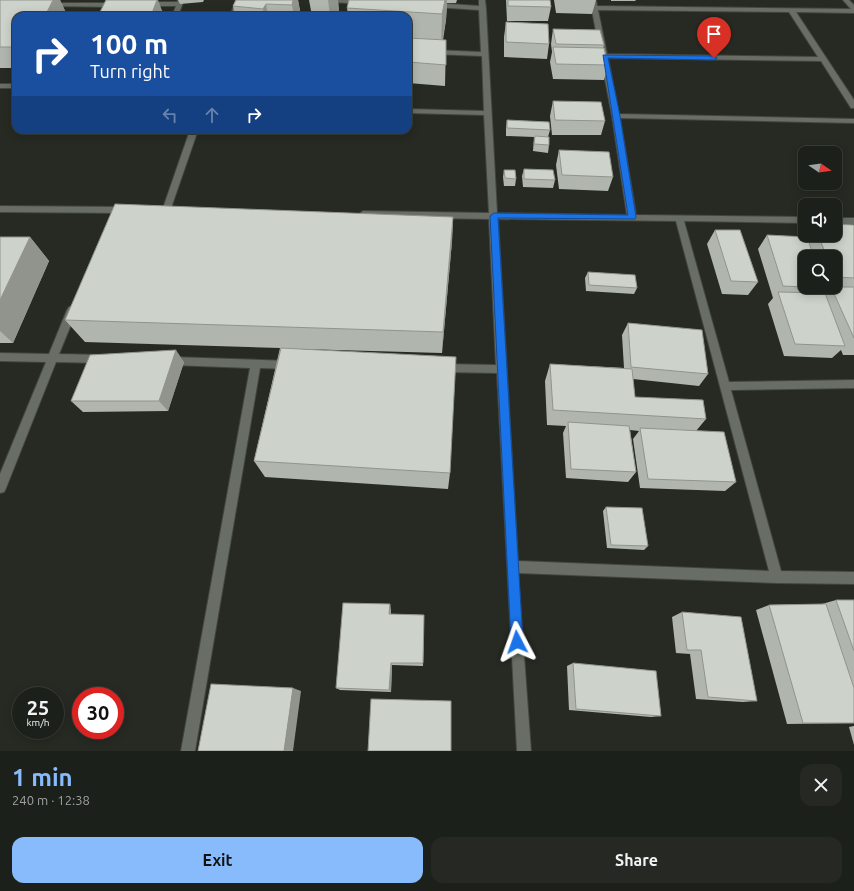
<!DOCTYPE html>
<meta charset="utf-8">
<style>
body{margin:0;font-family:Ubuntu,sans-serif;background:#252823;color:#f1f3f6;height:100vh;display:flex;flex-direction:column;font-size:15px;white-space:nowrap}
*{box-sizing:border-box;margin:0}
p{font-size:13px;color:#a0a3a2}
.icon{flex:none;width:22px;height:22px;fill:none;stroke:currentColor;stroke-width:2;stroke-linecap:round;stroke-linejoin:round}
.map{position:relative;height:751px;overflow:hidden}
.details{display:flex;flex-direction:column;background:#1c201a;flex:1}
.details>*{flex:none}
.top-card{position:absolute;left:12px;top:12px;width:400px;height:122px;border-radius:12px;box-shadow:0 2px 10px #0003,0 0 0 1px #3a3e39;background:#1a4fa0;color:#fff;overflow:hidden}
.needle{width:26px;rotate:103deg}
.controls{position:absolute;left:798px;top:146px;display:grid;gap:8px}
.controls a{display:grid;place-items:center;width:44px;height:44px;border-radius:8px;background:#1c201a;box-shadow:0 2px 10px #0003,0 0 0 1px #3a3e39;font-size:20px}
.speed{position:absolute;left:12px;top:687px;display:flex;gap:8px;font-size:20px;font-weight:700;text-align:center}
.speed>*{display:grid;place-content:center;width:52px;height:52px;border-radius:50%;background:#1c201a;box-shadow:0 2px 10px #0003,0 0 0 1px #3a3e39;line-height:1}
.speed small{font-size:10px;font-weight:400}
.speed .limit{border:6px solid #d22;background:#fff;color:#111}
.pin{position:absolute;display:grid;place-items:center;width:34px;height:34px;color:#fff;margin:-41px -17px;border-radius:50% 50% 50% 0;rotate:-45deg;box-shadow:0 0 4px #0007}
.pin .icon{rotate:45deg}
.me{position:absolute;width:44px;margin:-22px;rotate:356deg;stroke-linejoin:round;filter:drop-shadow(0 0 3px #0008)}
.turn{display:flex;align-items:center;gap:14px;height:84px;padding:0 12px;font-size:18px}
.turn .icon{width:52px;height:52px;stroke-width:2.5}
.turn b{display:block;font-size:28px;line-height:34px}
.lanes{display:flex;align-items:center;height:38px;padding:0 12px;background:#0003;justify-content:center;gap:20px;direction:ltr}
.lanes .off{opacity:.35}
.round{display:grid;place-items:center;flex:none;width:42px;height:42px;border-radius:12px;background:#252823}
.headline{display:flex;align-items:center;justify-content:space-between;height:68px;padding:0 12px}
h1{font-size:24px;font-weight:600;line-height:30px;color:#87bbfb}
.action{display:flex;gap:8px;margin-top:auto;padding:8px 12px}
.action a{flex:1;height:46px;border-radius:12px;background:#87bbfb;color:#111;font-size:16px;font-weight:600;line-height:46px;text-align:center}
.action a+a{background:#252823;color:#f1f3f6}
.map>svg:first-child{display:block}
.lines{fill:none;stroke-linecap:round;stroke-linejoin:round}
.street-casing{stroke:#42463f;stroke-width:2}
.street{fill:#686d65;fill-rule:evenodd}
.wall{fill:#b0b5ae;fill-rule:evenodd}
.shaded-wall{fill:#90948d}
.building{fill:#cdd3ca;stroke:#90948d}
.route{fill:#1a73e8;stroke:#114b97}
</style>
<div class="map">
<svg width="854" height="751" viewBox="0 0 854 751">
<rect width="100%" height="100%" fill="#262a23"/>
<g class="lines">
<defs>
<g id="street">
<polygon points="178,0 184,0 178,16 172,16 176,6 146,6 143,4 146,2 177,2"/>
<polygon points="236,0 242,0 236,16 230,16"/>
<polygon points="329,0 360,0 365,2 362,4 332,2"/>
<path d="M 479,0 L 485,0 L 486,8 L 497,213 L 627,215 L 612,116 L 590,0 L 596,0 L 597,6 L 851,9 L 843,0 L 849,0 L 854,5 L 854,13 L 796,12 L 854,100 L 854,108 L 851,108 L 821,61 L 608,58 L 619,114 L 854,119 L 854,123 L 620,118 L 636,215 L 805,217 L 805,223 L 684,221 L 729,382 L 854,380 L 854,388 L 731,390 L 781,571 L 854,572 L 854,584 L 777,583 L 518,573 L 531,751 L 517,751 L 497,373 L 442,372 L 438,371 L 437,368 L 438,365 L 442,364 L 496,365 L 489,219 L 363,217 L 359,214 L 363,211 L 489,213 L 484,115 L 408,113 L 408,109 L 484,111 L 482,56 L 408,53 L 408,49 L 481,52 L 479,10 L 434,7 L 431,5 L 434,3 L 479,6 ZM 598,10 L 789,12 L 818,57 L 607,54 ZM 498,219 L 676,221 L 769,571 L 518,561 Z"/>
<polygon points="50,3 116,3 119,5 116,7 48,6 48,4"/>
<rect x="0" y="84" width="16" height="4"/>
<polygon points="190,130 198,130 170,211 166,214 163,213 162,211"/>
<polygon points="0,206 125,207 129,210 125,213 0,212"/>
<rect x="835" y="218" width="19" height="6"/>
<polygon points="72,306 75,307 77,310 59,354 102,355 105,356 107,359 105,362 102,363 56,362 6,488 4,492 0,493 0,474 46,362 0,361 0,353 49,354 67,310 69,307"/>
<polygon points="172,357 290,361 293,362 295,365 293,368 290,369 260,368 195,751 181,751 250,368 172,365 169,364 167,361 169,358"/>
</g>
</defs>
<use href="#street" class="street-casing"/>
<use href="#street" class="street"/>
</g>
<g class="wall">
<polygon points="0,0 60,0 67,15 16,16 16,68 0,68"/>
<polygon points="178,0 204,0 203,2 180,4"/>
<polygon points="236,0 298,0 301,16 235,16 233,6"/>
<polygon points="309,0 338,0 339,13 337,16 312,16"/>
<polygon points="349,0 457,0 456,3 447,3 446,20 443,40 446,40 445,86 408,83 408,16 348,16 347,8"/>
<polygon points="506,0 550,0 551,7 548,21 507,21"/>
<polygon points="554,0 596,0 592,14 556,13"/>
<polygon points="611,0 636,0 635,1 611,1"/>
<polygon points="506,22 549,44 547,59 504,57 504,37"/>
<polygon points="553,29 604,45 603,48 608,65 604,80 553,79 550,62 552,52 551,44"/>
<polygon points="553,101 605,121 601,135 552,135 550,116"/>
<polygon points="507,120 550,130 548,137 549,145 548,153 533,151 534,137 506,136 506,128"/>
<polygon points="559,150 613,177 608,191 559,189 556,165"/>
<polygon points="524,169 555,180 553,188 523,187 522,176"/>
<polygon points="504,170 516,179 515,186 504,186 503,177"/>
<polygon points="453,217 452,241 442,353 301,349 450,473 448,489 265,477 254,461 280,348 85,342 65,320"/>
<path d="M 854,225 L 854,355 L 843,355 L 841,350 L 832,358 L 784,356 L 768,304 L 773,298 L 758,249 L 767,235 L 804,237 L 805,235 L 835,235 ZM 805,257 L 835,257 L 835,287 L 809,287 Z"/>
<polygon points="715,230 758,282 748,295 722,294 707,244"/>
<polygon points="0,237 30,237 49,261 13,343 0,343"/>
<polygon points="588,272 637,288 634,294 586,291 585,278"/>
<polygon points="628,323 708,374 699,386 633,379 635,397 706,419 696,431 736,482 725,491 640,488 633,439 639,431 630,430 636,472 628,482 566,478 563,433 566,426 547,425 545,381 550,364 624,368 622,335"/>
<polygon points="184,362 168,411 83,412 71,401"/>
<polygon points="606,507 648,546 644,550 607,548 603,511"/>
<polygon points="836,600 854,600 854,723 787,724 756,610 769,605 822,604"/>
<polygon points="391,609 391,614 424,615 423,666 392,665 391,692 340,690 336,688"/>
<polygon points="682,612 757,701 743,702 696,699 690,654 676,653 672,617"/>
<polygon points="573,663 661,716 651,717 569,710 567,666"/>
<polygon points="854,726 854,745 849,727"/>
</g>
<g class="shaded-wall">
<polygon points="53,0 60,0 67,15 67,16 45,16"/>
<polygon points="157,0 158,0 163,13 162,16 151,16"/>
<polygon points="293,0 298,0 301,16 294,16 292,5"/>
<polygon points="328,0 338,0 339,13 337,16 330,16"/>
<polygon points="445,0 447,0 446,20 441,47 442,14"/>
<polygon points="266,4 268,16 264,16 263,9"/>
<polygon points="453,217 452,241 442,353 443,332"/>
<polygon points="30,237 49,261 13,343 0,331 0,300"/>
<polygon points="176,350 184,362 168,411 159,401"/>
<polygon points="390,604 391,609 390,618 389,614"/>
<polygon points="391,663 392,665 391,692 389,690"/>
<polygon points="293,688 301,691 293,751 284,751"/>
</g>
<g class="building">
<polygon points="0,0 53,0 45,16 16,16 16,47 0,47"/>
<polygon points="106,0 157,0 151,16 98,16"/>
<polygon points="236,0 293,0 292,5 266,4 263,9 233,6"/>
<polygon points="349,0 445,0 442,14 347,8"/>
<polygon points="508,0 550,0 551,7 508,6"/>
<polygon points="506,22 548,24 549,44 506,42"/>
<polygon points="553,29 600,30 604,45 556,44"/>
<polygon points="408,38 446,40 446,65 408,62"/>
<polygon points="553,47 604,48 608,65 556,64"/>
<polygon points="553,101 601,102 605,121 555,120"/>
<polygon points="507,120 549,122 550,130 507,128"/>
<polygon points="535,136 549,137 549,145 534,144"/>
<polygon points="559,150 609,152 613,177 562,175"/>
<polygon points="524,169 553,170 555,180 524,179"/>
<polygon points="504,170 515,170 516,179 505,178"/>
<polygon points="115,204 453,217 443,332 65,320"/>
<polygon points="835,224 854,225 854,278 835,277 835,257 827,257 818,235 835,235"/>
<polygon points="715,230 740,230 758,282 731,281"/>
<polygon points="767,235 807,237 814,257 805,257 805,287 783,286"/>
<polygon points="0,237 30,237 0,300"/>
<polygon points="588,272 635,275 637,288 589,285"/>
<polygon points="809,287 825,287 826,288"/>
<polygon points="831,287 854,287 854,338"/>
<polygon points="778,292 825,293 845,346 795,344"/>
<polygon points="628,323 702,330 708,374 631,367"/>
<polygon points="281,348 456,357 450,473 254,461"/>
<polygon points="176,350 159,401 71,401 90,355"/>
<polygon points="550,364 632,369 635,397 703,400 706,419 553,410"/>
<polygon points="568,422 629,426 636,472 571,469"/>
<polygon points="640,428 724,432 736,482 648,479"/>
<polygon points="606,507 642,508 648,546 611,545"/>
<polygon points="836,600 854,600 854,651"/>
<polygon points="343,603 390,604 389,614 424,615 423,663 391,663 389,690 336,688"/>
<polygon points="826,604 854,688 854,723 803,723 769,605"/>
<polygon points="682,612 741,617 757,701 708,697 701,650 687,650"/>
<polygon points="573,663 656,671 661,716 576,709"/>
<polygon points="211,684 293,688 284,751 198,751"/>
<polygon points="371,699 451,701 451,751 368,751"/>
</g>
<polygon class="route" points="603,55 714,56 717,58 714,60 608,58 620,116 636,217 635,219 498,218 523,642 521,646 517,648 513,646 511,642 490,216 494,213 628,215"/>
</svg>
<div class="controls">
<a><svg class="needle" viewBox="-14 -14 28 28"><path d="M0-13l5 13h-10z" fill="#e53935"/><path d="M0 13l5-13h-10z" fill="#a0a3a2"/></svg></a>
<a><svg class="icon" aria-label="sound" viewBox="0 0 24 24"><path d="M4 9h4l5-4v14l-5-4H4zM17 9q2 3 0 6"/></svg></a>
<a><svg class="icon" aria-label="search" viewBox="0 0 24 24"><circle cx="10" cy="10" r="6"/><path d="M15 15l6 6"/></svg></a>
</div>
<div class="speed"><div>25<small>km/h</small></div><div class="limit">30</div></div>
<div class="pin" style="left:714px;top:58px;background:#d93025"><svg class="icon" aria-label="arrive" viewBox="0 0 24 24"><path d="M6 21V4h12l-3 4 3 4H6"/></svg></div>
<svg class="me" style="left:517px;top:642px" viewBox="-20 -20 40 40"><path d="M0-17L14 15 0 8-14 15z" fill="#1a73e8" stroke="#fff" stroke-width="4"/></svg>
<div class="top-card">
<div class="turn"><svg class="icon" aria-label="right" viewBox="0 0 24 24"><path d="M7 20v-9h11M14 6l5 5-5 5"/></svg><div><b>100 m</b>Turn right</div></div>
<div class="lanes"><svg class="icon off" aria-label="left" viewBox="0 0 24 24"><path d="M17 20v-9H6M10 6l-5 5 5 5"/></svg><svg class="icon off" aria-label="ahead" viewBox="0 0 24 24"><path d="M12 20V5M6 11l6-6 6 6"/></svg><svg class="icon" aria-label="right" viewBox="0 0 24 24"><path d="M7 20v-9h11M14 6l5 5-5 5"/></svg></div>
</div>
</div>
<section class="details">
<div class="headline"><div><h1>1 min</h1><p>240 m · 12:38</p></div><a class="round"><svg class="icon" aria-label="close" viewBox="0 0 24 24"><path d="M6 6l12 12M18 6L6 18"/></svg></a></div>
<div class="action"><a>Exit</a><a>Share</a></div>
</section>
